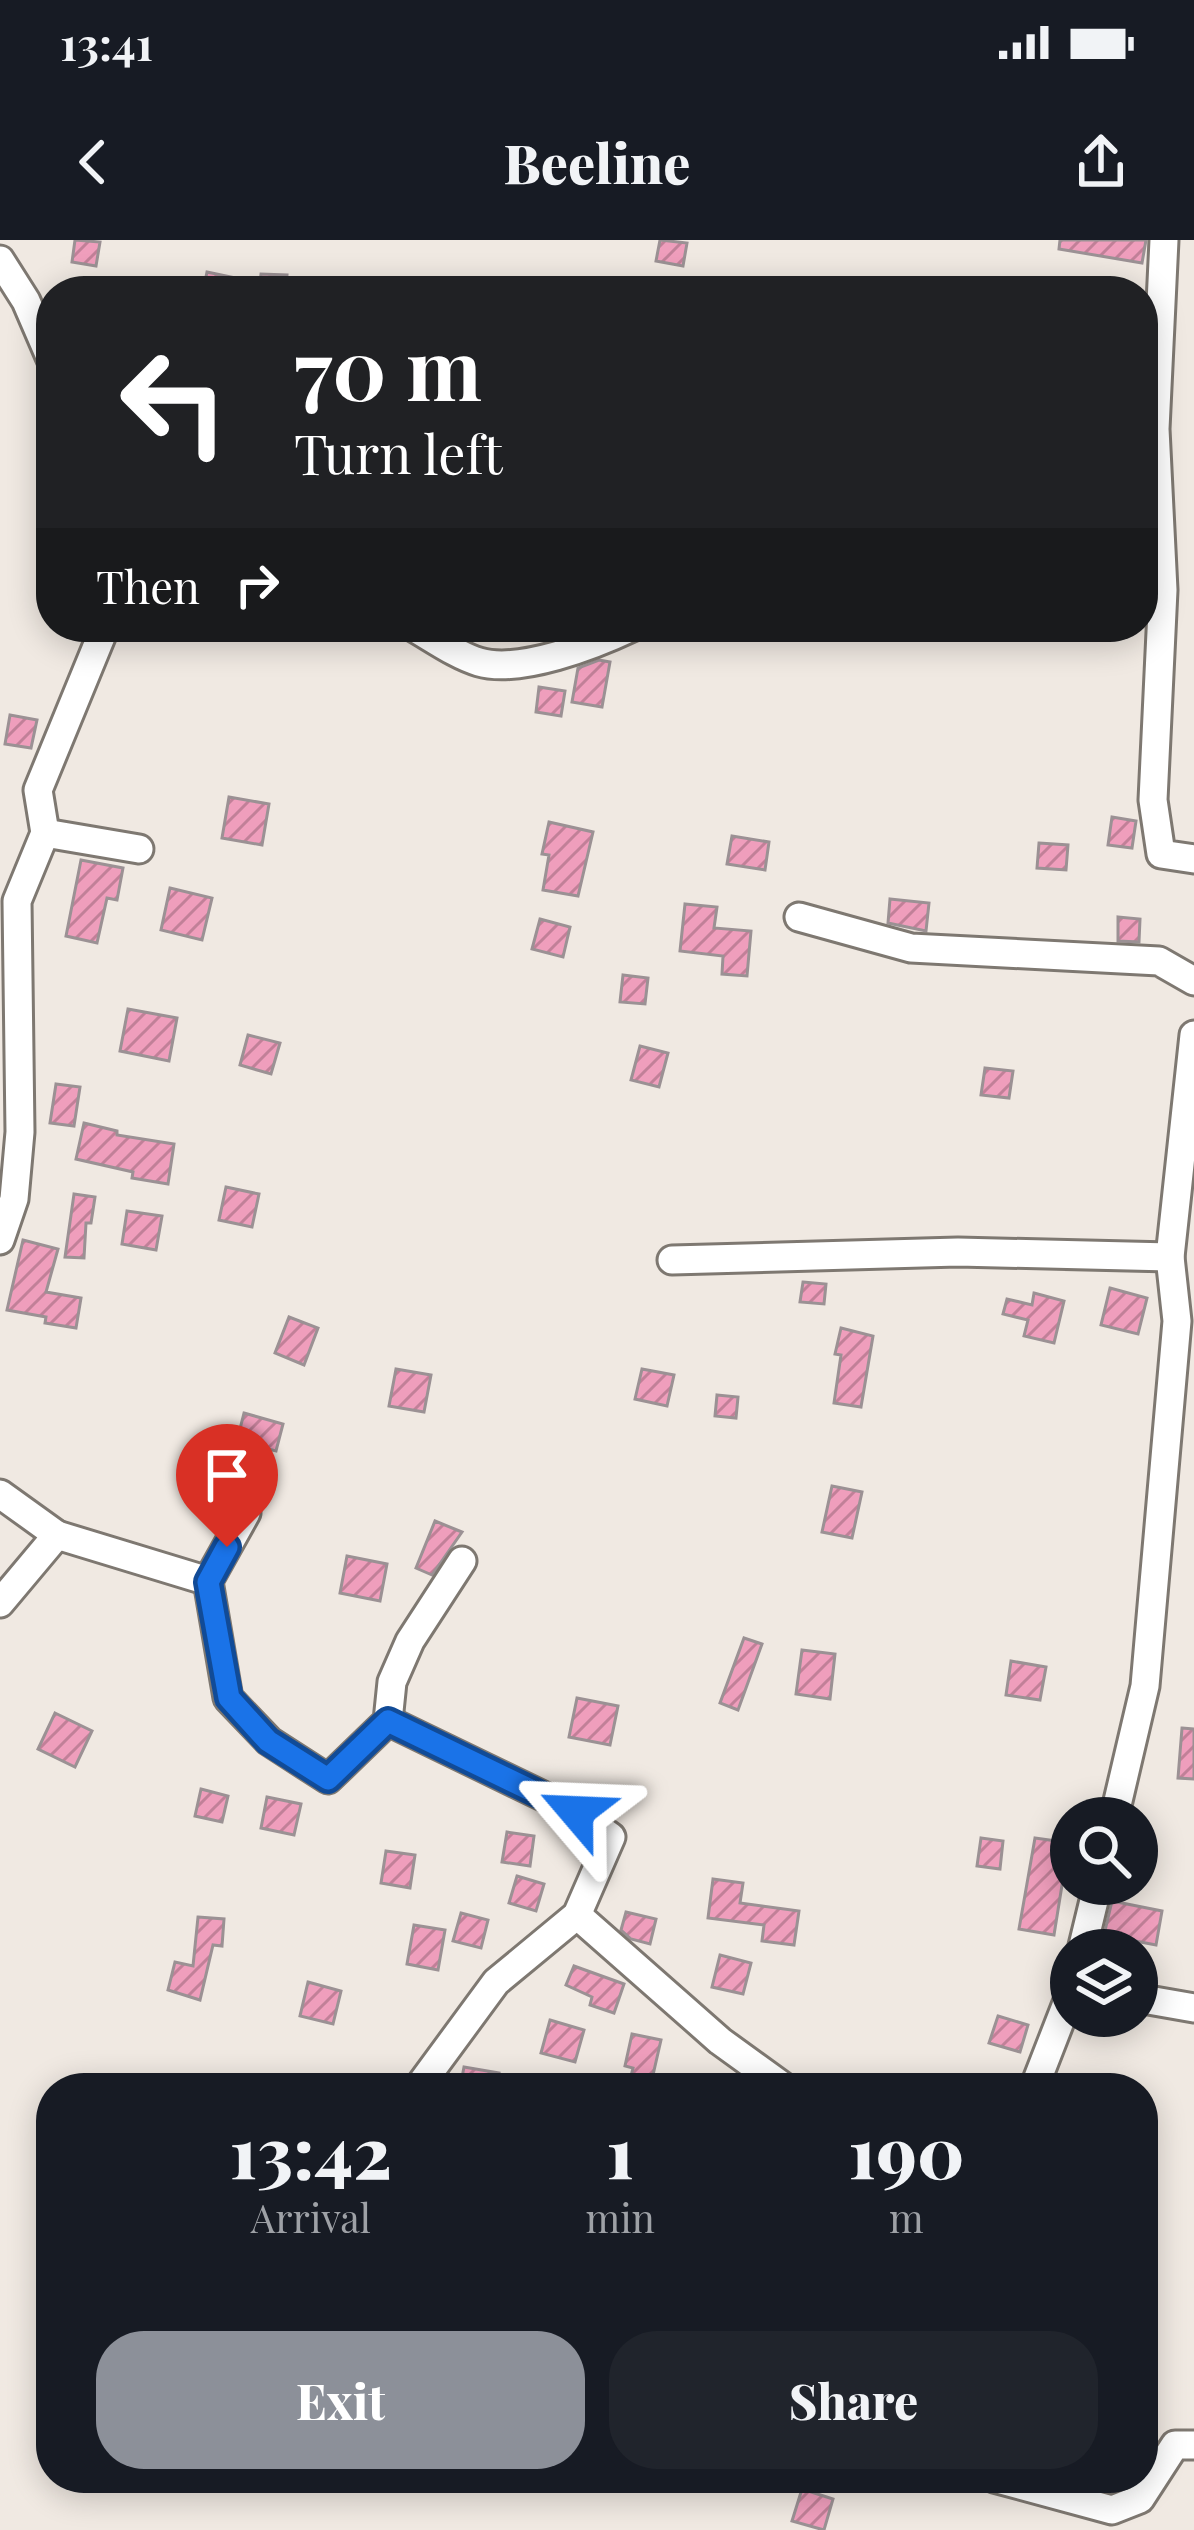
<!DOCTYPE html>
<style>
body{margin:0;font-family:"Playfair Display",serif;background:#20242c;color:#f1f3f6;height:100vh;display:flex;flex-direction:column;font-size:45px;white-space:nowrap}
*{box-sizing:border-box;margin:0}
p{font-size:39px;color:#9ea1a6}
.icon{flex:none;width:66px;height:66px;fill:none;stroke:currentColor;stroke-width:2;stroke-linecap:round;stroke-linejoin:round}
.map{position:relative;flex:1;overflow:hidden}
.sheet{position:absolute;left:36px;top:1833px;width:1122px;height:420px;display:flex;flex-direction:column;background:#171b24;border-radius:48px;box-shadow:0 6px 30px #0003}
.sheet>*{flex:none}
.guide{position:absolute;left:36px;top:36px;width:1122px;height:366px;border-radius:48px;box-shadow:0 6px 30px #0003;background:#202124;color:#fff;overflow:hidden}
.fabs{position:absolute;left:1050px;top:1557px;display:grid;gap:24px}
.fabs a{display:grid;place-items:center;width:108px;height:108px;border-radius:50%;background:#171b24;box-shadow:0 6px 30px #0003;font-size:60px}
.pin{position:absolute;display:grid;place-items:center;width:102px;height:102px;color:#fff;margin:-123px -51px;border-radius:50% 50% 50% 0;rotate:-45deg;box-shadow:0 0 12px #0007}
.pin .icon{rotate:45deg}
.me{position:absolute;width:132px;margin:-66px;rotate:296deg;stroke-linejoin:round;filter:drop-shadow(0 0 9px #0008)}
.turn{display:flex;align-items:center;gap:42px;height:252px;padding:0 60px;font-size:54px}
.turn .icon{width:156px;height:156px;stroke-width:2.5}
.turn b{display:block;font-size:84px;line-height:102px}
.then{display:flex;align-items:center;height:114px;padding:0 60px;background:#0003;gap:24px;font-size:45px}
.eta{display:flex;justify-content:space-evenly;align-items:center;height:204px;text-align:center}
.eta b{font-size:72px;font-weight:800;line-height:84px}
.primary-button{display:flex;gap:24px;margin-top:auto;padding:24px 60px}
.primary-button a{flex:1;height:138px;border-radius:48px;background:#8c9099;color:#fff;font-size:48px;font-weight:800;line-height:138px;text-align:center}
.primary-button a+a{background:#20242c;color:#f1f3f6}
.status{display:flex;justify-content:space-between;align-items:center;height:84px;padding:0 60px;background:#171b24;direction:ltr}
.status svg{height:33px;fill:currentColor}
header{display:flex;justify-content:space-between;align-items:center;height:156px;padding:0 60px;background:#171b24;font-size:54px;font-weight:800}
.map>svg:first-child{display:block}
.building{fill:url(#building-hatch);stroke:#9b9194;stroke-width:3}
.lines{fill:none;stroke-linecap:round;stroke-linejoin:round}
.minor-casing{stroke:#7e7871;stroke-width:33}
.minor{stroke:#fff;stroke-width:27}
.route-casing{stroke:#114b97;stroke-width:30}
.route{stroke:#1a73e8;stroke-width:21}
</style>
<div class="status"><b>13:41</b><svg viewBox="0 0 49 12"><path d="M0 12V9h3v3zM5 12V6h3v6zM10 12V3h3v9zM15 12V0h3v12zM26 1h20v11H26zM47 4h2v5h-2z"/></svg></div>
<header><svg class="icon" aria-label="back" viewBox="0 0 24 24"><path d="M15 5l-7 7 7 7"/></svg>Beeline<svg class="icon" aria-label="share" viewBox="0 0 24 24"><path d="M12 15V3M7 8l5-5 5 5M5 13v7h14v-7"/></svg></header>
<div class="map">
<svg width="1194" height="2290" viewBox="0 0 1194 2290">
<defs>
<pattern id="building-hatch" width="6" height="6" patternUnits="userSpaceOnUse" patternTransform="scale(3)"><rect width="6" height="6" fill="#ef9ebc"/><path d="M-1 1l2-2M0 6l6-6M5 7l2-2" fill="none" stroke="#c18098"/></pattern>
</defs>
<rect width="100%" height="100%" fill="#f0e9e2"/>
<g class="building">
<polygon points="75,0 100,2 96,26 72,22"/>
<polygon points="660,0 687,3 683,26 656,21"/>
<polygon points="1060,0 1146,0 1142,23 1059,9"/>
<polygon points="207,32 260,43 261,34 287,35 286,51 203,51"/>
<polygon points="599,420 610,422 602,467 572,462 578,428"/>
<polygon points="539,447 565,451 561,476 536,472"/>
<polygon points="10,475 37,480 31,508 5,504"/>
<polygon points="229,557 269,564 262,605 222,598"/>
<polygon points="1112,577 1136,581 1132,608 1108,605"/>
<polygon points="549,582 593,592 578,656 543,650 549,615 542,614"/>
<polygon points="732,596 769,602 765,630 727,624"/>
<polygon points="1039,603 1068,605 1066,630 1037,628"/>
<polygon points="81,620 123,628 117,660 107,658 97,703 66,696"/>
<polygon points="170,648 212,658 202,700 161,690"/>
<polygon points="890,659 929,663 926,691 888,683"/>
<polygon points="685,664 717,667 714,688 751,691 747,736 722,734 723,716 680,711"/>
<polygon points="1118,677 1140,679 1139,702 1118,701"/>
<polygon points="540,679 570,687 563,717 532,709"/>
<polygon points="623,735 648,738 645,764 620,762"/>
<polygon points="128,769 177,778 169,821 120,811"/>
<polygon points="248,795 280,803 271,834 240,825"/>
<polygon points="640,806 668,813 659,847 631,840"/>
<polygon points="985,828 1013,831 1009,858 981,855"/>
<polygon points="56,844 80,847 74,886 50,883"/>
<polygon points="84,883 117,891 117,895 174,904 168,944 132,938 133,932 76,919"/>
<polygon points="226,947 259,954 252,987 219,980"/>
<polygon points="74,954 95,957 91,983 86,983 84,1018 65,1017"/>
<polygon points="127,971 162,976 156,1010 122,1004"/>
<polygon points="23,1000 58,1009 46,1052 81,1058 76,1088 45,1083 46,1077 7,1070"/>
<polygon points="803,1042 826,1044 824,1064 800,1062"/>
<polygon points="1110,1048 1147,1058 1138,1094 1101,1085"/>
<polygon points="1034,1053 1064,1061 1054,1103 1024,1096 1028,1080 1003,1074 1007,1059 1032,1065"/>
<polygon points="289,1077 318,1088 304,1125 275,1113"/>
<polygon points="841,1088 873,1096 861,1167 834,1163 841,1115 835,1114"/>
<polygon points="396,1129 431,1135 424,1172 389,1166"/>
<polygon points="642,1129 674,1135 667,1166 635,1159"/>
<polygon points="717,1155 738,1157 736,1178 715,1176"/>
<polygon points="244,1173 283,1184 276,1211 237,1201"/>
<polygon points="193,1212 222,1217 217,1250 188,1245"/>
<polygon points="832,1246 862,1252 852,1298 822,1292"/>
<polygon points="435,1281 462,1292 432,1335 416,1328"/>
<polygon points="347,1316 387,1324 380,1361 340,1353"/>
<polygon points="744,1398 762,1404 738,1470 720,1463"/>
<polygon points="802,1410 835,1414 830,1459 796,1454"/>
<polygon points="1011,1421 1046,1427 1040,1460 1006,1455"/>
<polygon points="577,1458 618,1466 610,1505 569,1497"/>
<polygon points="55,1473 92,1491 75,1527 38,1509"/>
<polygon points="1182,1488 1194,1489 1194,1539 1178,1538"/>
<polygon points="201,1549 228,1556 222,1582 195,1576"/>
<polygon points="267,1557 301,1564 294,1595 261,1588"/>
<polygon points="507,1592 534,1596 530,1626 502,1622"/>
<polygon points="981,1598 1003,1601 1000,1629 977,1626"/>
<polygon points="1035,1598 1071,1603 1071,1640 1063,1639 1054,1695 1019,1689"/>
<polygon points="386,1611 415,1615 410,1648 381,1643"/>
<polygon points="517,1636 544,1644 536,1671 509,1663"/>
<polygon points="713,1639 743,1643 740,1663 799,1671 794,1705 762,1701 764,1685 708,1678"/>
<polygon points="1112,1661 1162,1671 1156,1705 1104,1695"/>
<polygon points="626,1672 656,1679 650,1704 631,1699 621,1690"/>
<polygon points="461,1673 488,1680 481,1708 453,1701"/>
<polygon points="198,1677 224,1679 222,1706 213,1705 200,1760 168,1750 175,1722 193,1726"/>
<polygon points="414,1685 445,1690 438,1730 407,1724"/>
<polygon points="720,1715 751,1723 743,1754 712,1747"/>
<polygon points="574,1726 624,1744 614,1773 590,1765 592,1757 566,1745"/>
<polygon points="308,1742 341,1751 333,1784 300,1776"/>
<polygon points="998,1776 1028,1785 1020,1812 989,1803"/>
<polygon points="550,1780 584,1790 575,1822 541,1813"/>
<polygon points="632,1794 661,1800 650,1848 628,1848 633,1828 625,1826"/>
<polygon points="464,1827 499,1833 496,1848 460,1848"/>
<polygon points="802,2249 833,2259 824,2290 792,2281"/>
</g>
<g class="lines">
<defs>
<g id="minor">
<polyline points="1164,0 1155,189 1163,350 1153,560 1161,614 1194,619"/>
<polyline points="0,20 26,61 51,119"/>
<path d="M 413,387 C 434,399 456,415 479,422 C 520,434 594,405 632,387"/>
<polyline points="45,593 139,609"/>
<polyline points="799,677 911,708 1159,721 1194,741"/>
<polyline points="0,1000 14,959 20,892 17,661 45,593 38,550 105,387"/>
<polyline points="672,1020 958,1012 1170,1017"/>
<polyline points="0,1254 57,1295 0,1363"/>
<polyline points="246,1273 208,1341 228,1458 269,1501 328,1539 388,1481 392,1442 410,1401 462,1321"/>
<polyline points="57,1295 208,1341"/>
<polyline points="388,1481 576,1572 611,1597 577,1675 496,1742 418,1848"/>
<polyline points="1114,1578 1145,1446 1177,1081 1170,1017 1194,795"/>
<polyline points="577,1675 720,1801 785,1848"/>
<polyline points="1082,1710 1098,1644"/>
<polyline points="1137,1758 1194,1768"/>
<polyline points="1034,1848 1071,1753"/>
<polyline points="994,2238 1112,2270 1140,2259 1175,2205 1194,2205"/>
</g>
</defs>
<use href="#minor" class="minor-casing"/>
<use href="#minor" class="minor"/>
</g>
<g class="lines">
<defs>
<polyline id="route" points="227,1307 208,1342 229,1458 268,1501 328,1539 388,1481 576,1572"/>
</defs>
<use href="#route" class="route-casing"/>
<use href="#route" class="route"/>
</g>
</svg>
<div class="fabs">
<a><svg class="icon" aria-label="search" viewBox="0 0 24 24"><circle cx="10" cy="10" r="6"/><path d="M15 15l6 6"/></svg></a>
<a><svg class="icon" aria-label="layers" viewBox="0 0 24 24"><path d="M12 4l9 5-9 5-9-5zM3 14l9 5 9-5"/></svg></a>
</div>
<div class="pin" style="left:227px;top:1307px;background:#d93025"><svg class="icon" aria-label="arrive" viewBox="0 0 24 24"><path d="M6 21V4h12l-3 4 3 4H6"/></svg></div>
<svg class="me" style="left:576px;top:1572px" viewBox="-20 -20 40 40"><path d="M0-17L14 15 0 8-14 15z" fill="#1a73e8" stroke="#fff" stroke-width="4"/></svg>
<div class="guide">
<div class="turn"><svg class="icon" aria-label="left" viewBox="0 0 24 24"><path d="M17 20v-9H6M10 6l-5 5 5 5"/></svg><div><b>70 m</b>Turn left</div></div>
<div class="then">Then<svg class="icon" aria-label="right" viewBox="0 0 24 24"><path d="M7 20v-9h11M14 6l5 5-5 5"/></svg></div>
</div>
<section class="sheet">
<div class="eta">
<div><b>13:42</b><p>Arrival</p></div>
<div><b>1</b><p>min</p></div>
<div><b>190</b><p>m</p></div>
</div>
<div class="primary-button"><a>Exit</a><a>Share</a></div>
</section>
</div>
